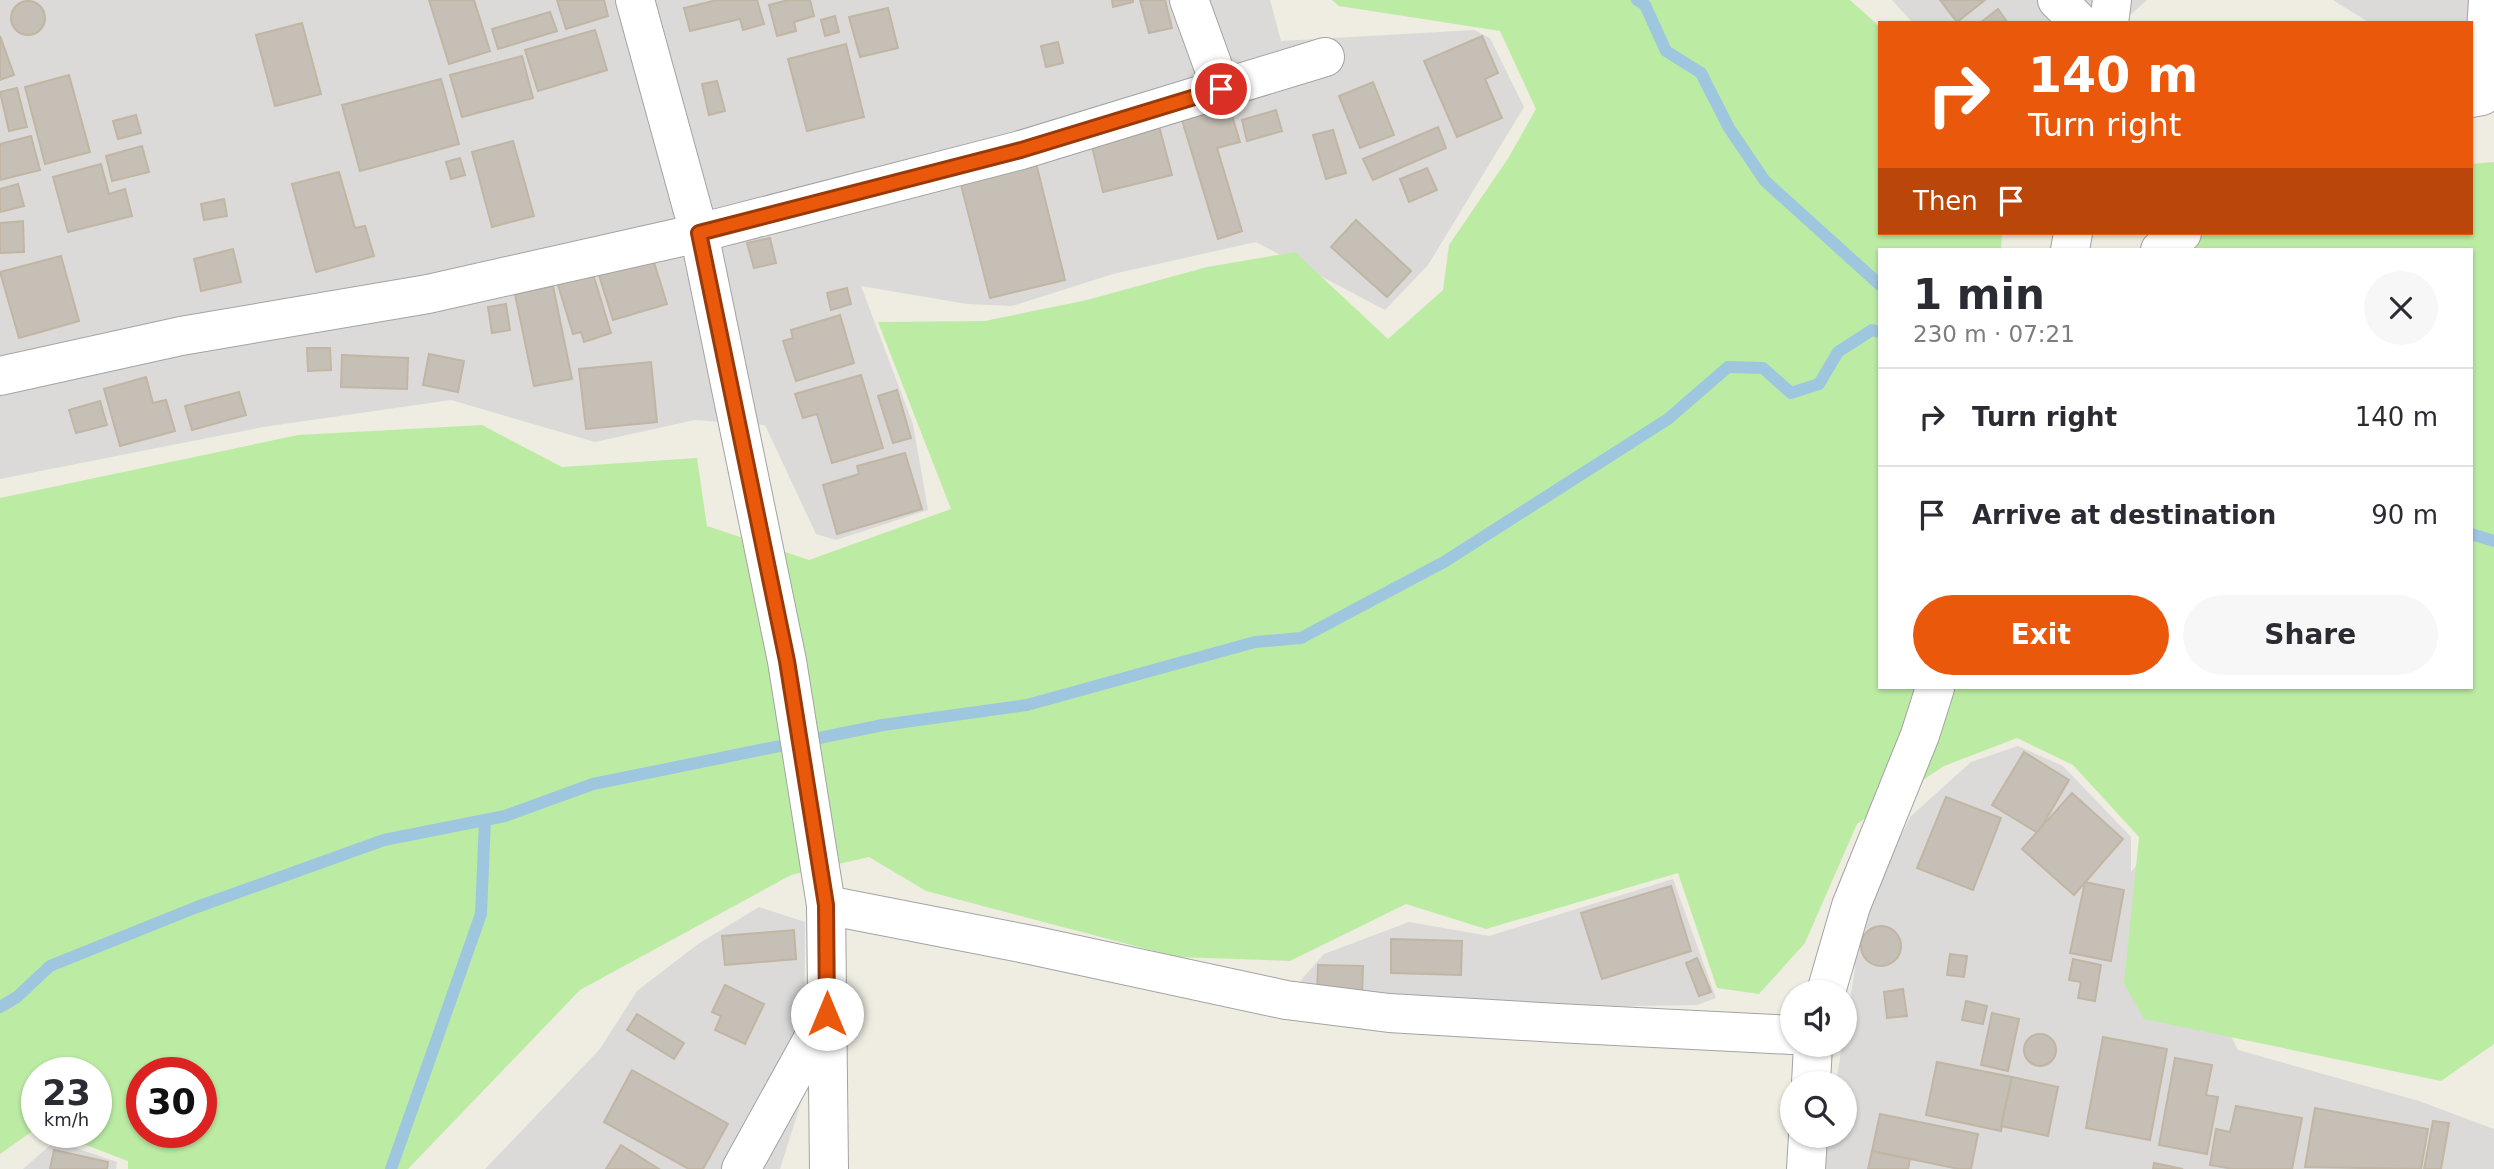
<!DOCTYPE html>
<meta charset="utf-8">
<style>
body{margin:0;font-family:"DejaVu Sans",sans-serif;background:#f7f7f7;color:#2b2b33;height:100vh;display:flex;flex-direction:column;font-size:26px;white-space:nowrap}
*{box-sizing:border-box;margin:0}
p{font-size:23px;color:#7c7c81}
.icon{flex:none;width:38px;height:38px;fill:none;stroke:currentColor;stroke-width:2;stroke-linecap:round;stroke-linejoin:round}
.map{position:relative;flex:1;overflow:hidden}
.sheet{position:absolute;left:1878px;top:248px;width:595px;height:441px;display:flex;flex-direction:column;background:#fff;border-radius:0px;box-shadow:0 2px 5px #0004}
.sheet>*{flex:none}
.guide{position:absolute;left:1878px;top:21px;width:595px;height:214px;border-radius:0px;box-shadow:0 2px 5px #0004;background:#ea580c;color:#fff;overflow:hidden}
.tools{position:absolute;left:1780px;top:980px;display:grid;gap:14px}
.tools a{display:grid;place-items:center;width:77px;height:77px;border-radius:50%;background:#fff;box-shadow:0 2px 5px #0004;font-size:35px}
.speed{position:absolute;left:21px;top:1057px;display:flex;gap:14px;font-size:35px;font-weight:700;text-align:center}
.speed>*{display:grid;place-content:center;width:91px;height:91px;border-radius:50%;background:#fff;box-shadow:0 2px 5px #0004;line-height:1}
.speed small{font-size:18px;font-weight:400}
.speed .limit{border:10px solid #d22;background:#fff;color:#111}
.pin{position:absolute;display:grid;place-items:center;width:60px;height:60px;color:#fff;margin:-30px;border:4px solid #fff;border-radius:50%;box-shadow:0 2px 7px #0007}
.me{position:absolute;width:77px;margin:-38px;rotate:0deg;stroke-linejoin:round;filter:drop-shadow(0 0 5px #0008)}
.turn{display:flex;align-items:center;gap:24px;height:147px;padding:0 35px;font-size:32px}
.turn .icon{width:91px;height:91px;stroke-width:2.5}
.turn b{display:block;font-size:49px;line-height:60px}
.then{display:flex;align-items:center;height:66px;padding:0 35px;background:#0003;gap:14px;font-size:26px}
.round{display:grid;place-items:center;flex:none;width:74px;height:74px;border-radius:37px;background:#f7f7f7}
.headline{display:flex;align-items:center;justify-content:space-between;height:119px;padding:0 35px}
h1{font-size:42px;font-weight:800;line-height:52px}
.primary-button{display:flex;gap:14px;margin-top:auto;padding:14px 35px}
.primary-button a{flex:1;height:80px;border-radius:42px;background:#ea580c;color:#fff;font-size:28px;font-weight:800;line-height:80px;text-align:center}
.primary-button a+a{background:#f7f7f7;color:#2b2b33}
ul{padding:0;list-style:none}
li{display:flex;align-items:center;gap:21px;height:98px;padding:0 35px;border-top:2px solid #e1e1e2}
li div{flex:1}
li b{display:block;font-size:26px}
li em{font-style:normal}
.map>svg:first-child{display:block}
.residential{fill:#dbdad9}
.grass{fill:#bceca4;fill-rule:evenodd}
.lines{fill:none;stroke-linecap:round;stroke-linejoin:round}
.stream{stroke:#9fc6df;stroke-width:12}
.building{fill:#c6bfb5;stroke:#c1b5a3;stroke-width:2}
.minor-casing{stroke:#a3a3a3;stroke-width:40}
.minor{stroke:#fff;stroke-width:38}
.route-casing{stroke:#983908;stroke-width:18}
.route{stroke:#ea580c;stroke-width:12}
</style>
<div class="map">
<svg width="2494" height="1169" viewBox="0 0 2494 1169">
<rect width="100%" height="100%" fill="#efece1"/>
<g class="residential">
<polygon points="0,0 1270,0 1281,41 1474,30 1490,38 1524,107 1428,265 1385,310 1256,242 1113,274 1012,306 967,304 861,286 913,424 928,510 836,540 816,534 765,425 695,420 595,442 451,400 263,427 0,479"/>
<polygon points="1892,0 2147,0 2121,23 1913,23"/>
<polygon points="2333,0 2494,0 2471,23 2370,23"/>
<polygon points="2018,746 2063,766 2131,837 2131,872 2174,817 2204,984 2238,1050 2419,1101 2494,1129 2494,1169 1822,1169 1827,1136 1844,1136 1844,1083 1836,1083 1842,1045 1844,1045 1845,1030 1855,968 1854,926 1911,816 1971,762"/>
<polygon points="1673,879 1716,998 1697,1005 1311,1011 1301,980 1324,954 1409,922 1489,936"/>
<polygon points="759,907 805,922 804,1093 780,1169 485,1169 600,1049 637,991 698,944"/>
<polygon points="55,1141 117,1162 116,1169 23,1169"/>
</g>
<path class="grass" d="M 1332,0 L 1850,0 L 1879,26 L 1880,233 L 2002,233 L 2001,250 L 1880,250 L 1880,688 L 2471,688 L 2471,250 L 2180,250 L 2203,233 L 2471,233 L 2471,164 L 2494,162 L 2494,1044 L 2441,1081 L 2144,1019 L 2124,983 L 2139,837 L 2073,765 L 2017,738 L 1944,766 L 1857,824 L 1805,943 L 1759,994 L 1717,988 L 1678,873 L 1486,929 L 1406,904 L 1290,961 L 1177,957 L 926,891 L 869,857 L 791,875 L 580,990 L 408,1169 L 128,1169 L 128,1161 L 52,1132 L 96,1132 L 96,1073 L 37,1073 L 37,1128 L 0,1154 L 0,498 L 298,435 L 482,425 L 562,467 L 697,458 L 707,526 L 809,560 L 951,509 L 878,322 L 985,321 L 1087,300 L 1207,267 L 1295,252 L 1388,339 L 1443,290 L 1449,245 L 1509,157 L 1536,109 L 1500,31 L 1339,6 ZM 142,1073 L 201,1073 L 201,1132 L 142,1132 Z"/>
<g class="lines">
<g class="stream">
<polyline points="1637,0 1645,5 1666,51 1701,73 1729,128 1765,181 1880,285"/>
<polyline points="2471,534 2494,541"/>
<polyline points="0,1007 17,997 50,966 197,907 384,840 505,816 593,784 883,725 1027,705 1255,642 1301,638 1444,562 1668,419 1728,367 1763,368 1791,393 1819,384 1838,352 1872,330 1880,332"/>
<polyline points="391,1169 481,914 485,820"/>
</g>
</g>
<g class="building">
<polygon points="429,0 474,0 490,51 449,64"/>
<polygon points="557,0 604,0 608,16 566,29"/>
<polygon points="717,0 757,0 764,24 743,30 740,19 690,31 684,8"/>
<polygon points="788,0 810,0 814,16 794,22 796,31 777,36 769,5"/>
<polygon points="1112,0 1133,0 1133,2 1113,7"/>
<polygon points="1140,0 1165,0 1172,28 1149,33"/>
<polygon points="1940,0 1985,0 1957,22"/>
<circle cx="28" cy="18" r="17"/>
<polygon points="888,8 898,48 860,57 849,17"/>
<polygon points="1998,9 2008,23 1980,23"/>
<polygon points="550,12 557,31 498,49 492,29"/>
<polygon points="835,16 839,32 825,36 821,20"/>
<polygon points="302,23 321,94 275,106 256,35"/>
<polygon points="595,30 607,70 538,91 525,50"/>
<polygon points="0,36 14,75 0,80"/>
<polygon points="1482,36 1498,73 1485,79 1502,118 1457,137 1424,61"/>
<polygon points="1058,42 1063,63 1046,67 1041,46"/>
<polygon points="846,44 864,117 807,131 788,59"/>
<polygon points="522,56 533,98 462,117 450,75"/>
<polygon points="69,75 90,152 45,164 25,87"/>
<polygon points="441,79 459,144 360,171 342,105"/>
<polygon points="717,81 725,111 709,115 702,84"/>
<polygon points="1373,82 1394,135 1360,148 1339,96"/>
<polygon points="17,88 27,127 9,131 0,92"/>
<polygon points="1229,106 1240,142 1217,148 1242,231 1218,239 1182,120"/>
<polygon points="1276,110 1282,131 1247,141 1242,120"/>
<polygon points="136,115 141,133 118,139 113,121"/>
<polygon points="1159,126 1172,175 1103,192 1091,142"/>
<polygon points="1438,127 1446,148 1373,180 1363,159"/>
<polygon points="1333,130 1346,173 1326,179 1313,135"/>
<polygon points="31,136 40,170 0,180 0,144"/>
<polygon points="513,141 534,216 492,227 472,152"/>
<polygon points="142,146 149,172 112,181 106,156"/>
<polygon points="460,158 465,175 451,179 446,162"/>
<polygon points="1036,163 1065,280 990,298 960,181"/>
<polygon points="101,164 109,194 125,189 132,216 68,232 53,177"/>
<polygon points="1427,168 1437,190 1409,202 1400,179"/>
<polygon points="339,172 355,228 365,226 374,256 316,272 292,184"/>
<polygon points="18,184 24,206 0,212 0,189"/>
<polygon points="224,199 227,216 204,220 201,204"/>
<polygon points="1356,220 1411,271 1387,297 1331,247"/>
<polygon points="23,221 24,252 0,253 0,223"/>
<polygon points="770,238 776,263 754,268 747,243"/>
<polygon points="233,249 241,282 201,291 194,259"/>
<polygon points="61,256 79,321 19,338 0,272"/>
<polygon points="652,256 667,304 613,320 598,272"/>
<polygon points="593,274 611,333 584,342 581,332 573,334 558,285"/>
<polygon points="553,286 572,379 534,386 515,294"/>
<polygon points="847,288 851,304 831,310 827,293"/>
<polygon points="506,304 510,330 492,333 488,307"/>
<polygon points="840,315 854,363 796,381 783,341 793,338 791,330"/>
<polygon points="307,348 330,348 331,370 308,371"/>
<polygon points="429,354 464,361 458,392 423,385"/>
<polygon points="342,355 408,358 407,389 341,387"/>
<polygon points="651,362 657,422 586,429 579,369"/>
<polygon points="861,375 883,448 832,463 817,414 803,418 795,394"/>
<polygon points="146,377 153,403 166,400 175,431 120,446 104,389"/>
<polygon points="897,390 911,438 893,443 878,396"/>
<polygon points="239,392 246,415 192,430 185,406"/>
<polygon points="100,401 107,425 76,433 69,410"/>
<polygon points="905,453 922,509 837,534 823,485 859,474 857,466"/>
<polygon points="2024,752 2069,780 2038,833 1992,805"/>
<polygon points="2072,793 2123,839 2074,895 2022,849"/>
<polygon points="1946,797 2001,818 1973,890 1917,868"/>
<polygon points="2085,882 2124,890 2111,961 2070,953"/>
<polygon points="1671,886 1691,951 1602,979 1581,913"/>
<circle cx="1881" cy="946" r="20"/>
<polygon points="794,930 796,959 725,965 722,936"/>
<polygon points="1391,939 1462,941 1461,975 1391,973"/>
<polygon points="1950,954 1967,956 1964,977 1947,975"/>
<polygon points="1697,958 1711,992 1699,996 1686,963"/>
<polygon points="2073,959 2101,965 2095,1001 2078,998 2081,982 2069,980"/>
<polygon points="1318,965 1363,966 1362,997 1317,996"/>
<polygon points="725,985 764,1004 745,1044 715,1030 721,1016 712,1012"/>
<polygon points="1903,989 1907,1016 1887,1018 1884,992"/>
<polygon points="1966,1001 1987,1006 1983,1024 1962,1020"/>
<polygon points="1992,1013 2019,1019 2008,1071 1981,1065"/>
<polygon points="637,1014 684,1043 674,1059 627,1030"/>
<circle cx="2040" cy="1050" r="16"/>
<polygon points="2103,1037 2167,1049 2150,1140 2086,1128"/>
<polygon points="2175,1058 2212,1065 2206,1095 2218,1097 2207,1154 2159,1145"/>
<polygon points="1937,1062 2012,1077 2001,1131 1926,1115"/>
<polygon points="632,1070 728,1124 703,1169 689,1169 604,1122"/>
<polygon points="2012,1077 2058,1087 2048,1136 2001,1126"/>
<polygon points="2236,1106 2302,1118 2292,1169 2233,1169 2210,1165 2216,1129 2230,1132"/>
<polygon points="2315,1108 2428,1129 2421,1169 2305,1167"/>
<polygon points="1880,1114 1978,1134 1971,1169 1959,1169 1872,1151"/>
<polygon points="2433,1121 2449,1123 2441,1169 2424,1169"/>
<polygon points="621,1145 659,1169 606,1169"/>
<polygon points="54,1150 108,1162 107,1169 50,1169"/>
<polygon points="1872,1151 1910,1159 1908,1169 1868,1169"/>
<polygon points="2154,1163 2183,1169 2153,1169"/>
</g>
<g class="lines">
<defs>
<g id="minor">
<polyline points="635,0 699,233 787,661 826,905 829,1169"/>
<polyline points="1189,0 1221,88"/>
<polyline points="2057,0 2080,23"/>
<polyline points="2109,23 2112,0"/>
<polyline points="2471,98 2482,96 2488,0"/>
<polyline points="2070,250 2073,233"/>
<polyline points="2160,250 2182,233"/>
<polyline points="0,376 181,336 428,294 699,233 1021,150 1325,57"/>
<polyline points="826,905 1031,945 1286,1000 1389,1013 1557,1023 1792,1035"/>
<polyline points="1826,992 1851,906 1920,735 1935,688"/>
<polyline points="1811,1083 1813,1045"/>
<polyline points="741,1169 826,1015"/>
<polyline points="1806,1169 1808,1136"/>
</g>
</defs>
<use href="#minor" class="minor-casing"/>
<use href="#minor" class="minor"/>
</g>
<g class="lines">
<defs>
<polyline id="route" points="827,1014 826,905 787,661 699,233 1021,150 1221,89"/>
</defs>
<use href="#route" class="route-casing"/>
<use href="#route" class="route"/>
</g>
</svg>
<div class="tools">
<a><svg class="icon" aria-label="sound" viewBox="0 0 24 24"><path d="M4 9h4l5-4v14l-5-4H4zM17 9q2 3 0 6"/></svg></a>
<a><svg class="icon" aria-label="search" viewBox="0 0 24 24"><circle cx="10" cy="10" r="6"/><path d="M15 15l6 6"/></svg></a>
</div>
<div class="speed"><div>23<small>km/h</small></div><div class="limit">30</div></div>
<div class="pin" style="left:1221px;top:89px;background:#d93025"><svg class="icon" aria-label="arrive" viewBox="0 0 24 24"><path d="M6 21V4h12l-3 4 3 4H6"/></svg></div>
<svg class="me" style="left:827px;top:1014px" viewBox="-20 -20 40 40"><circle r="19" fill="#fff"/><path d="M0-13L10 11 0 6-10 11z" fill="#ea580c"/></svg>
<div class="guide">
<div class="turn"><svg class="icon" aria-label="right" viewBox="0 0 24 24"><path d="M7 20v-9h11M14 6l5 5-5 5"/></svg><div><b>140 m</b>Turn right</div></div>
<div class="then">Then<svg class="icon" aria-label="arrive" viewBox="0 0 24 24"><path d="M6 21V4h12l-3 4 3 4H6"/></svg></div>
</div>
<section class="sheet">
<div class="headline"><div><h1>1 min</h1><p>230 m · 07:21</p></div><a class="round"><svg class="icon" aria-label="close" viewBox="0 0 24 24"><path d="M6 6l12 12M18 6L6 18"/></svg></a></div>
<ul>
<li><svg class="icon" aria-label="right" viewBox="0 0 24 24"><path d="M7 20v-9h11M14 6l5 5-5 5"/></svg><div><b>Turn right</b></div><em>140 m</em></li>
<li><svg class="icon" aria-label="arrive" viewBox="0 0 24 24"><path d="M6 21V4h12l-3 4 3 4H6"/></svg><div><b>Arrive at destination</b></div><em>90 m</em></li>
</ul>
<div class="primary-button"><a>Exit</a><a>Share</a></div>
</section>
</div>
